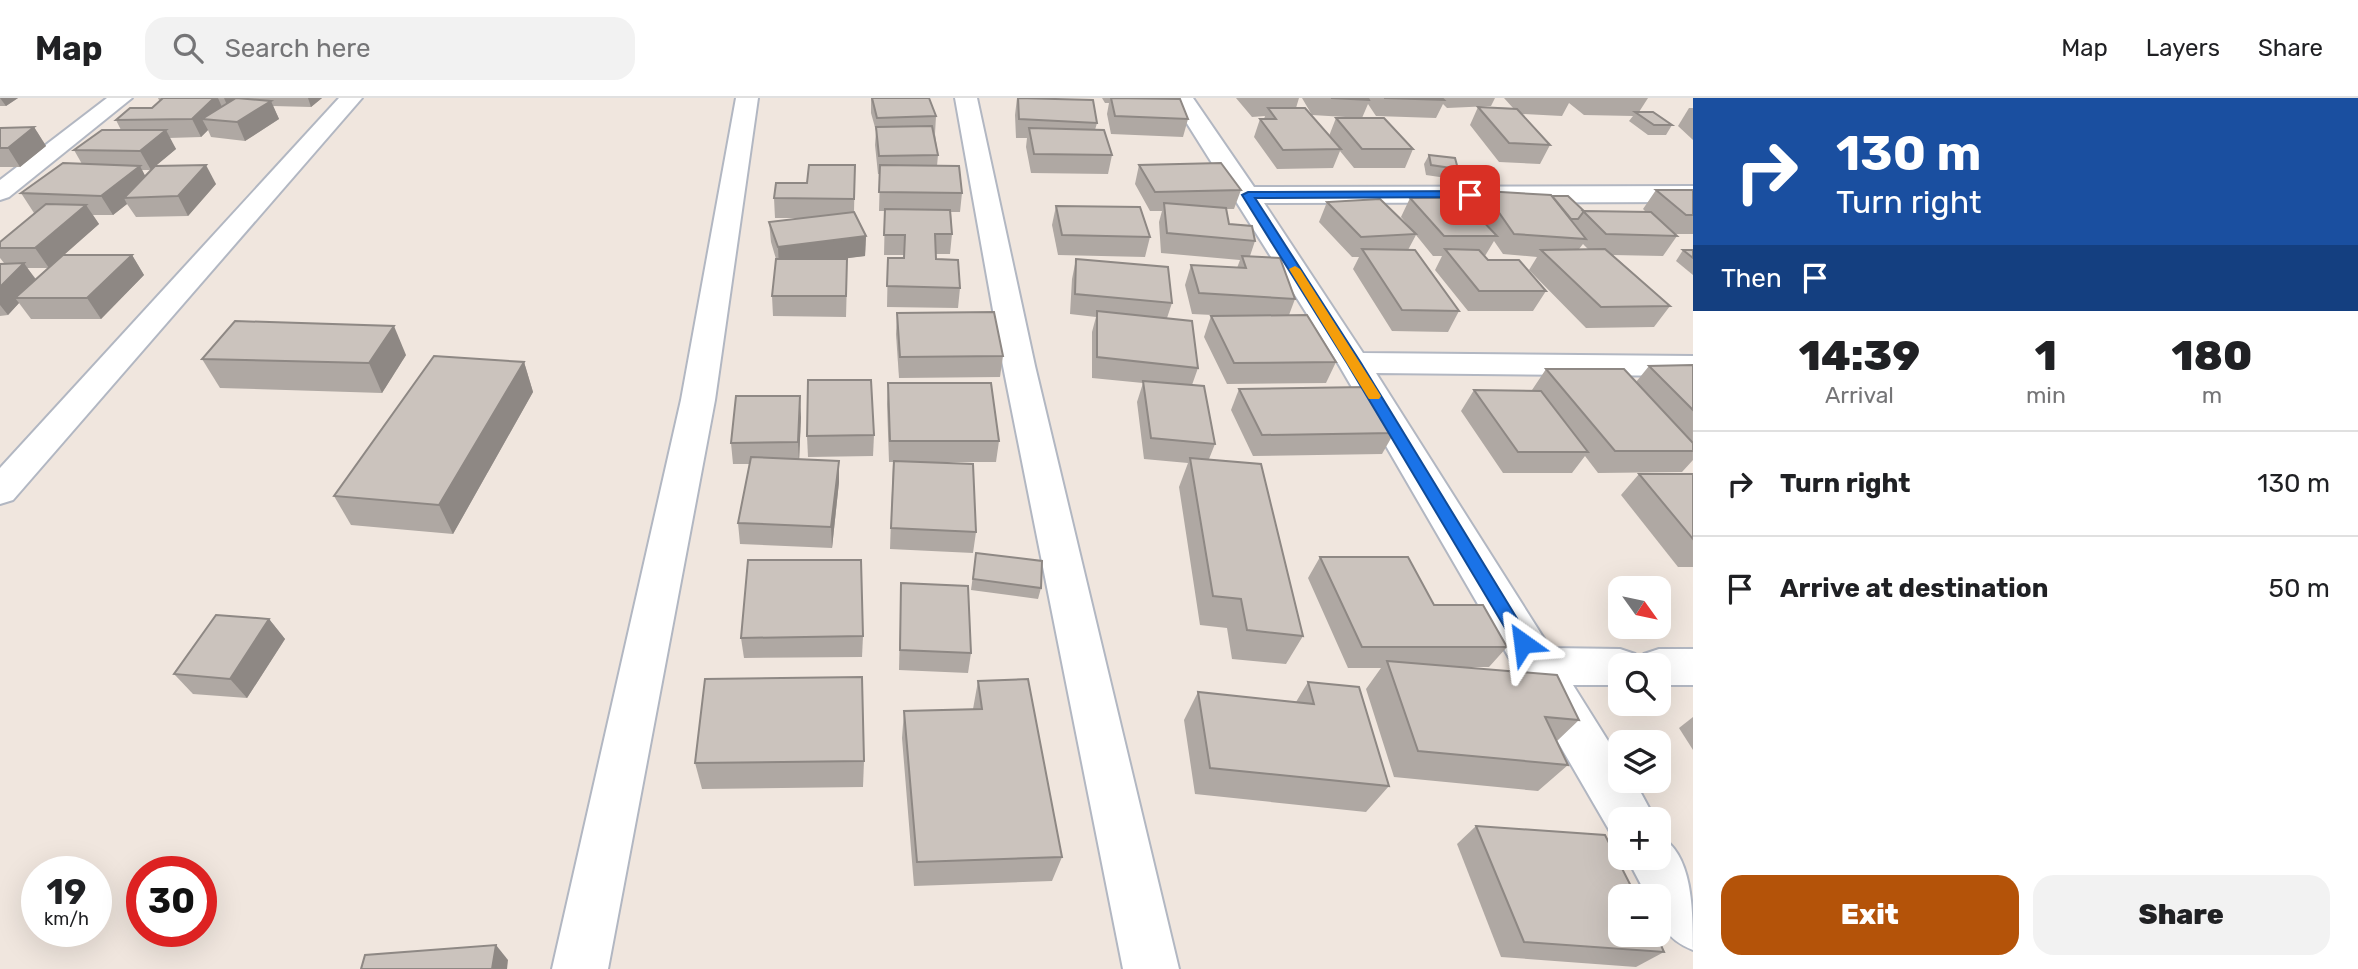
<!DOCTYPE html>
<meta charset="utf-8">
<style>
body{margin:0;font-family:Rubik,sans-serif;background:#f2f2f2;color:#202124;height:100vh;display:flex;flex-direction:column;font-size:26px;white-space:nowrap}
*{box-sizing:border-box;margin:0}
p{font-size:23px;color:#757577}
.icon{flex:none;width:38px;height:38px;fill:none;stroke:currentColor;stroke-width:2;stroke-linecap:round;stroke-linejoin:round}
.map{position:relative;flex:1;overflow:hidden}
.panel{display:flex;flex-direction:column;background:#fff;width:665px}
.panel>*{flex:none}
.banner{background:#1a4fa0;color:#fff;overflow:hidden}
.needle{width:46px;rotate:123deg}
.controls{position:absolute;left:1608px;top:478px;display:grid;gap:14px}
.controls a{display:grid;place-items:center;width:63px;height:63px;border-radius:14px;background:#fff;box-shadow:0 7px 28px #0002;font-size:35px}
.speed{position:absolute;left:21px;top:758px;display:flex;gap:14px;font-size:35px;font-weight:700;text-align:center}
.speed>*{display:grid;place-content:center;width:91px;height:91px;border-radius:50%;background:#fff;box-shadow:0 7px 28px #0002;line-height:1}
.speed small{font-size:18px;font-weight:400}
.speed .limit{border:10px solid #d22;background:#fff;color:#111}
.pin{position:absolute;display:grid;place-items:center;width:60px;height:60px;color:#fff;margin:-30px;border-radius:14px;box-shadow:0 4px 10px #0006}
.me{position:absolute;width:77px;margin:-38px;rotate:329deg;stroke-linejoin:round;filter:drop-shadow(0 0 5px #0008)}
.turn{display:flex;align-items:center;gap:24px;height:147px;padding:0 28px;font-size:32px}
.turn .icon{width:91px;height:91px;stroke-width:2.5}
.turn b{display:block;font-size:49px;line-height:60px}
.then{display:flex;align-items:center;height:66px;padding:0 28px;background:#0003;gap:14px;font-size:26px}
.eta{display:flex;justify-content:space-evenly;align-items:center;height:119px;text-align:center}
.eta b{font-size:42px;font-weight:800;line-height:49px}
.action{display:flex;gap:14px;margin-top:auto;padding:14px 28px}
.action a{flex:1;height:80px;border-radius:21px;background:#b45309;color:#fff;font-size:28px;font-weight:800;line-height:80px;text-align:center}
.action a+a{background:#f2f2f2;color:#202124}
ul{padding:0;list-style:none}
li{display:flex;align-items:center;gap:21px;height:105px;padding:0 28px;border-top:2px solid #e0e0e0}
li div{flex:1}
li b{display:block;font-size:26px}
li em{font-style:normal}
header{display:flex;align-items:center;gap:42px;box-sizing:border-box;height:98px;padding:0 35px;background:#fff;border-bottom:2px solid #e0e0e0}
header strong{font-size:33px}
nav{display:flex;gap:38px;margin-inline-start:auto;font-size:24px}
.search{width:490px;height:63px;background:#f2f2f2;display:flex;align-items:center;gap:18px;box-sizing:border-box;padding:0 24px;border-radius:21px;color:#757577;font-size:26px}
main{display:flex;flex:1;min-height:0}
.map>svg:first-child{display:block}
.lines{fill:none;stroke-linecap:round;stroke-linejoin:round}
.minor-casing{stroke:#b2b7c2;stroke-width:4}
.minor{fill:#fff;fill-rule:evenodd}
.wall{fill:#afa8a3;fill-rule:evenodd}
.shaded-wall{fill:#8e8884}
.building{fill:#cbc3bd;stroke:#8e8884;stroke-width:2}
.route{fill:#1a73e8;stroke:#114b97;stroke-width:2}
.slow{fill:#f59e0b}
</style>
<header>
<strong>Map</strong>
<div class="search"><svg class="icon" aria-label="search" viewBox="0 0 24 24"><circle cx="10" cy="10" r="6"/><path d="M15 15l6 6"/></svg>Search here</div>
<nav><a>Map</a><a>Layers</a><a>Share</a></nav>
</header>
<main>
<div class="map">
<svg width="1693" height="871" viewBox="0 0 1693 871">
<rect width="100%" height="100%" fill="#f0e6de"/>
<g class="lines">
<defs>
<g id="minor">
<polygon points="107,0 132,0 9,99 0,102 0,82"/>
<polygon points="339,0 362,0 13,402 0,406 0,370"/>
<polygon points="736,0 758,0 715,302 608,871 552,871 681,302"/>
<polygon points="955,0 977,0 1035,268 1179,871 1123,871 1003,268"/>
<polygon points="1171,0 1193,0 1254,89 1693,88 1693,104 1264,105 1363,255 1693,258 1693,278 1376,275 1550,550 1620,551 1635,556 1639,564 1644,556 1659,551 1693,551 1693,587 1659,587 1659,567 1620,567 1620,587 1573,587 1620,662 1620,682 1634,682 1655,721 1620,721 1620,741 1612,737 1339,267"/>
<path d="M 1659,738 C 1693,755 1693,813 1693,852 C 1666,841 1659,827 1659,798 L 1647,798 L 1627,760 L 1659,760 Z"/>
</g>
</defs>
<use href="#minor" class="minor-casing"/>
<use href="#minor" class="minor"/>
</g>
<g class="wall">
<polygon points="0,0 18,0 6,8 0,8"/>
<path d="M 158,0 L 322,0 L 311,9 L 273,8 L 279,21 L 245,43 L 211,39 L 208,32 L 201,39 L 169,40 L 176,51 L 155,68 L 216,86 L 188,118 L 136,119 L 127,106 L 113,117 L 93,117 L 99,126 L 64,157 L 132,157 L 144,177 L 101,221 L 31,221 L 19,205 L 8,217 L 0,218 L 0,166 L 4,165 L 0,160 L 0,144 L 36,115 L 34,115 L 21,95 L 82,66 L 74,52 L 121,32 L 116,22 L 152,10 L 161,2 L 159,2 ZM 142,72 L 151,72 L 145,78 ZM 27,170 L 48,170 L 36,181 Z"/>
<polygon points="871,0 929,0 936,18 935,36 938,57 937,68 962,95 960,114 951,114 952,136 950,156 936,156 936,161 960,190 958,210 887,209 888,160 904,160 904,157 884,157 885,113 879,113 880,76 878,76 875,47 876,33 871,15"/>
<polygon points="1017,0 1097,25 1095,32 1112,57 1108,76 1031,75 1026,49 1027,40 1016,40 1015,17"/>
<polygon points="1102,0 1154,0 1188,21 1183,39 1111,36 1107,16 1109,5 1105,5"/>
<polygon points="1236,0 1299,0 1296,10 1329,38 1336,20 1413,51 1405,70 1354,70 1340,53 1333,70 1277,71 1254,39 1260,21 1264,21 1265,18 1252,19"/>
<polygon points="1302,0 1495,0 1491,8 1447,10 1443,6 1436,20 1376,18 1368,6 1362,20 1312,17"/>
<polygon points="1504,0 1648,0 1639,14 1672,27 1666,37 1648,37 1629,23 1633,18 1584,17 1569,5 1562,18 1522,16 1550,47 1540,66 1499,64 1470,27 1478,9 1513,10"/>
<polygon points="1689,10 1693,10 1693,42 1678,28"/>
<polygon points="34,29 46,48 20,69 0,69 0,30"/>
<polygon points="1429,57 1458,71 1453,81 1426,77 1424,66"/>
<polygon points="855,67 854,114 866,138 865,158 837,161 847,182 846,219 773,218 772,198 776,161 771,144 769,124 807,120 775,120 774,100 807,85"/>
<polygon points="1139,67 1241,92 1234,111 1226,111 1229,126 1255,143 1250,158 1295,201 1289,217 1336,264 1326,285 1227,286 1204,239 1211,218 1233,218 1192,216 1185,187 1191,167 1237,170 1240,162 1161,155 1159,124 1162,113 1150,113 1135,86"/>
<path d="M 1656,92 L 1693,92 L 1693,136 L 1675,136 L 1677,138 L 1663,158 L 1613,157 L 1670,208 L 1654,229 L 1586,230 L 1529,172 L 1537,159 L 1503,156 L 1494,143 L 1485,158 L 1488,162 L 1546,193 L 1533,213 L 1468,213 L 1435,172 L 1442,158 L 1433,158 L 1416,137 L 1408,152 L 1459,213 L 1448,234 L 1392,233 L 1353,171 L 1359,159 L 1352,159 L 1319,124 L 1327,104 L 1411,131 L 1401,119 L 1410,100 L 1476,116 L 1474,112 L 1484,93 L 1584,113 L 1646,114 L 1643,111 ZM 1583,146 L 1588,151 L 1579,151 Z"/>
<polygon points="1056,108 1150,139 1145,159 1058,157 1052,127"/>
<polygon points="1683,152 1693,152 1693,177 1676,163"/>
<polygon points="1076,161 1172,205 1167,220 1198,270 1192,287 1215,346 1209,361 1303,538 1286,566 1232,561 1227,530 1200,527 1179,389 1188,365 1144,361 1137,304 1143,285 1092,280 1092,234 1096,219 1070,216 1072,181"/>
<polygon points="897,215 1003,258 1000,279 899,280 896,236"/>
<polygon points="406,257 382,295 220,290 202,261"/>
<polygon points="524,264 533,294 453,436 351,427 334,398"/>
<polygon points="1693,267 1693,362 1682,374 1598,375 1585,358 1572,375 1503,375 1461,313 1474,292 1533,293 1532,292 1546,271 1636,284 1649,268"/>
<polygon points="888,285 999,343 996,364 926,364 976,434 973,455 890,451 893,364 889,364 887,306"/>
<polygon points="1239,291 1394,335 1382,356 1253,358 1231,312"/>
<polygon points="801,319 799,361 839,384 832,450 740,446 738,425 750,366 733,366 731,345"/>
<polygon points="874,337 873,358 808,359 807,338"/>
<polygon points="1639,376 1693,376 1693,469 1678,469 1621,397"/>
<polygon points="976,455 1041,490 1038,501 971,492"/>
<polygon points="1320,459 1434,507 1507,549 1489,569 1467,569 1579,622 1557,643 1568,667 1538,693 1394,679 1366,591 1381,570 1348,570 1308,480"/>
<polygon points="901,485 971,555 968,575 899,572"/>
<polygon points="269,521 285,541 247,600 193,596 174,576"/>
<polygon points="863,538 862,559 744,560 741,540"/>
<polygon points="978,583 1062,759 1052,783 914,788 902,640 904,613 973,611"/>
<polygon points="1308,584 1389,688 1366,714 1195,696 1184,622 1198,594 1296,604"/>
<polygon points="1693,619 1693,652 1679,630"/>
<polygon points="864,663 863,689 702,691 695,665"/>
<polygon points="1476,728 1664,854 1636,869 1501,859 1457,746"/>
</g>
<g class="shaded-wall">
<polygon points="0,0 18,0 6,8"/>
<polygon points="214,0 218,0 225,16 202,21 208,32 201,39 192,21"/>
<polygon points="224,0 237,0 227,7"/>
<polygon points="308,0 322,0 311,9"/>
<polygon points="271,3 279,21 245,43 237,24"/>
<polygon points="34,29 46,48 20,69 8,50"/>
<polygon points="166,32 176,51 151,72 140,53"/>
<polygon points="206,67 216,86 188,118 178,98"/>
<polygon points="140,68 150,87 124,100 127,106 113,117 101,98"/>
<polygon points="86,107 99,126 49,170 35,150"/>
<polygon points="866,138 865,158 779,169 778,149"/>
<polygon points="132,157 144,177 101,221 87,200"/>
<polygon points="24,165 38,185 15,200 19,205 8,217 0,207 0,189"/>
<polygon points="394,228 406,257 382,295 369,265"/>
<polygon points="524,264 533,294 453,436 439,407"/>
<polygon points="800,298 801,319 799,365 798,344"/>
<polygon points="839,363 839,384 832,450 831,429"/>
<polygon points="269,521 285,541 247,600 230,581"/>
<polygon points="496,847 508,862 507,871 492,871"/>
</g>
<g class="building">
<polygon points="163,0 214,0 192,21 116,22 130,10 152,10"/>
<polygon points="236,0 271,3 237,24 202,21"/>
<polygon points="872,0 929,0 936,18 877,20"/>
<polygon points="1018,0 1093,2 1097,25 1019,21"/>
<polygon points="1111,0 1180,1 1188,21 1115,18"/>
<polygon points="1331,0 1368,0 1369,2"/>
<polygon points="1384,0 1442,0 1444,2"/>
<polygon points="1478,9 1517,11 1550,47 1509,45"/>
<polygon points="1268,10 1305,10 1341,51 1283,52 1260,21 1276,21"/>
<polygon points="1635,14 1653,14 1672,27 1654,27"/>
<polygon points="1336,20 1384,20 1413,51 1362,51"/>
<polygon points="932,28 938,57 879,58 876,29"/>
<polygon points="34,29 8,50 0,50 0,30"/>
<polygon points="1029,30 1104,32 1112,57 1034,56"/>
<polygon points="102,32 166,32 140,53 74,52"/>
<polygon points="1429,57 1455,60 1458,71 1431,67"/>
<polygon points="63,65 140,68 101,98 21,95"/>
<polygon points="1221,65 1241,92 1155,94 1139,67"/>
<polygon points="206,67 178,98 124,100 155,68"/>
<polygon points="809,67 855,67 854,101 774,100 776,85 807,85"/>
<polygon points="880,67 959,68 962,95 879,94"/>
<polygon points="1656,92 1693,92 1693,117 1686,117"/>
<polygon points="1484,93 1551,97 1586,141 1514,136"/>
<polygon points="1552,98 1568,98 1584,113 1578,121 1571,121"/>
<polygon points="1410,100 1461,100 1497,138 1444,138"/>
<polygon points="1380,101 1416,136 1361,139 1327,104"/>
<polygon points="1164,105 1226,110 1229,126 1252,128 1255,143 1167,135"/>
<polygon points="46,106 86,107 35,150 0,150 0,144"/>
<polygon points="1056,108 1140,109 1150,139 1062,137"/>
<polygon points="885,111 950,112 952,136 935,136 936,161 958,162 960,190 887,188 888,160 904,160 905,137 884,137"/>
<polygon points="1583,113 1651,114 1677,138 1606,136"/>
<polygon points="854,114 866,138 778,149 769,124"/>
<polygon points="1362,151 1415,152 1459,213 1402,212"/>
<polygon points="1445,151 1479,152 1488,162 1519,162 1546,193 1479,193"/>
<polygon points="1605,151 1670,208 1601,209 1541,152"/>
<polygon points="1683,152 1693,152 1693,160"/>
<polygon points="63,157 132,157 87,200 15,200"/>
<polygon points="1242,158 1280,160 1295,201 1199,195 1191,167 1246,170"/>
<polygon points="776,161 847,161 846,198 772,198"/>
<polygon points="1076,161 1168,169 1172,205 1075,196"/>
<polygon points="24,165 0,189 0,166"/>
<polygon points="1097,213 1192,223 1198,270 1097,259"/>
<polygon points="994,214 1003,258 900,259 897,215"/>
<polygon points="1307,217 1336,264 1234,265 1211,218"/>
<polygon points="235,223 394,228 369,265 202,261"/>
<polygon points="434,258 524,264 439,407 334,398"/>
<polygon points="1693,267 1693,312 1649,268"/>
<polygon points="1546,271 1624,271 1693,345 1693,353 1615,353"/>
<polygon points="808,282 871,282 874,337 807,338"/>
<polygon points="1143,283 1204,288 1215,346 1151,340"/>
<polygon points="888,285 991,285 999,343 890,343"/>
<polygon points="1365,289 1394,335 1262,337 1239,291"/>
<polygon points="1474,292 1541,293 1588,354 1518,354"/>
<polygon points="736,298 800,298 798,344 731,345"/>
<polygon points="751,359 839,363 831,429 738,425"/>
<polygon points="1190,360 1261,366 1303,538 1247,532 1241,501 1213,498"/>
<polygon points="894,363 973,366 976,434 891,430"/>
<polygon points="1639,376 1693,376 1693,441"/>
<polygon points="976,455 1042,463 1041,490 973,481"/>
<polygon points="1320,459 1408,459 1434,507 1483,507 1507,549 1362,549"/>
<polygon points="748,462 861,462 863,538 741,540"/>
<polygon points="901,485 968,488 971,555 900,552"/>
<polygon points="216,517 269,521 230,581 174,576"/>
<polygon points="1387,563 1557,577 1579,622 1545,619 1568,667 1418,653"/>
<polygon points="862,579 864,663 695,665 705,581"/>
<polygon points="1028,581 1062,759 917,764 904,613 982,611 978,583"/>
<polygon points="1308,584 1359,589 1389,688 1210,670 1198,594 1314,606"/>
<polygon points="1476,728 1605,737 1636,798 1620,798 1620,836 1656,836 1664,854 1524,844"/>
<polygon points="496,847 492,871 361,871 365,857"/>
</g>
<polygon class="route" points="1470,93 1474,94 1474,99 1255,100 1361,265 1529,540 1532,545 1529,550 1523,552 1517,550 1347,265 1242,97 1248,94"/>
<polygon class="slow" points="1295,168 1300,171 1381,298 1379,301 1369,301 1367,298 1289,171"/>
</svg>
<div class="controls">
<a><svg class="needle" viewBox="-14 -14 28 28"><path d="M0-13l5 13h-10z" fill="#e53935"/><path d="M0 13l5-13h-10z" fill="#757577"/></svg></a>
<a><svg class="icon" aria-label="search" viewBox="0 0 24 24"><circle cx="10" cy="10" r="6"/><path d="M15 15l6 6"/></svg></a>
<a><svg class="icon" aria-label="layers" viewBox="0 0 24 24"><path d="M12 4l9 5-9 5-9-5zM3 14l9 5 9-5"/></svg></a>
<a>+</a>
<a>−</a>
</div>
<div class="speed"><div>19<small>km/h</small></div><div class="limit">30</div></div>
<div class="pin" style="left:1470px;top:97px;background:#d93025"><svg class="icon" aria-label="arrive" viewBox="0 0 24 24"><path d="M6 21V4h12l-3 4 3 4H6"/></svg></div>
<svg class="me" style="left:1523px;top:545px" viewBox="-20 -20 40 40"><path d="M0-17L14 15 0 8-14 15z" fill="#1a73e8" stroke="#fff" stroke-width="4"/></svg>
</div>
<section class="panel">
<div class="banner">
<div class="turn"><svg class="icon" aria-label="right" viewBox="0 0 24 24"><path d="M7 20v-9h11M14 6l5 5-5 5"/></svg><div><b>130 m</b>Turn right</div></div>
<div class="then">Then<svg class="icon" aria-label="arrive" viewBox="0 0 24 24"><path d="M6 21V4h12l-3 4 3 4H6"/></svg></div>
</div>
<div class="eta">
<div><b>14:39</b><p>Arrival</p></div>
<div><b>1</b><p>min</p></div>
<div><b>180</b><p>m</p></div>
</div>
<ul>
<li><svg class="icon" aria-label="right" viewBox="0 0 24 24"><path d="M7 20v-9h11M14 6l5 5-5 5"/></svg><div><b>Turn right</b></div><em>130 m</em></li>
<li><svg class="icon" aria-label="arrive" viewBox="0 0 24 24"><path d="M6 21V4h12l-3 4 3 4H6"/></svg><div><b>Arrive at destination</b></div><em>50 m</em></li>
</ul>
<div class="action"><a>Exit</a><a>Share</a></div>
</section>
</main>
